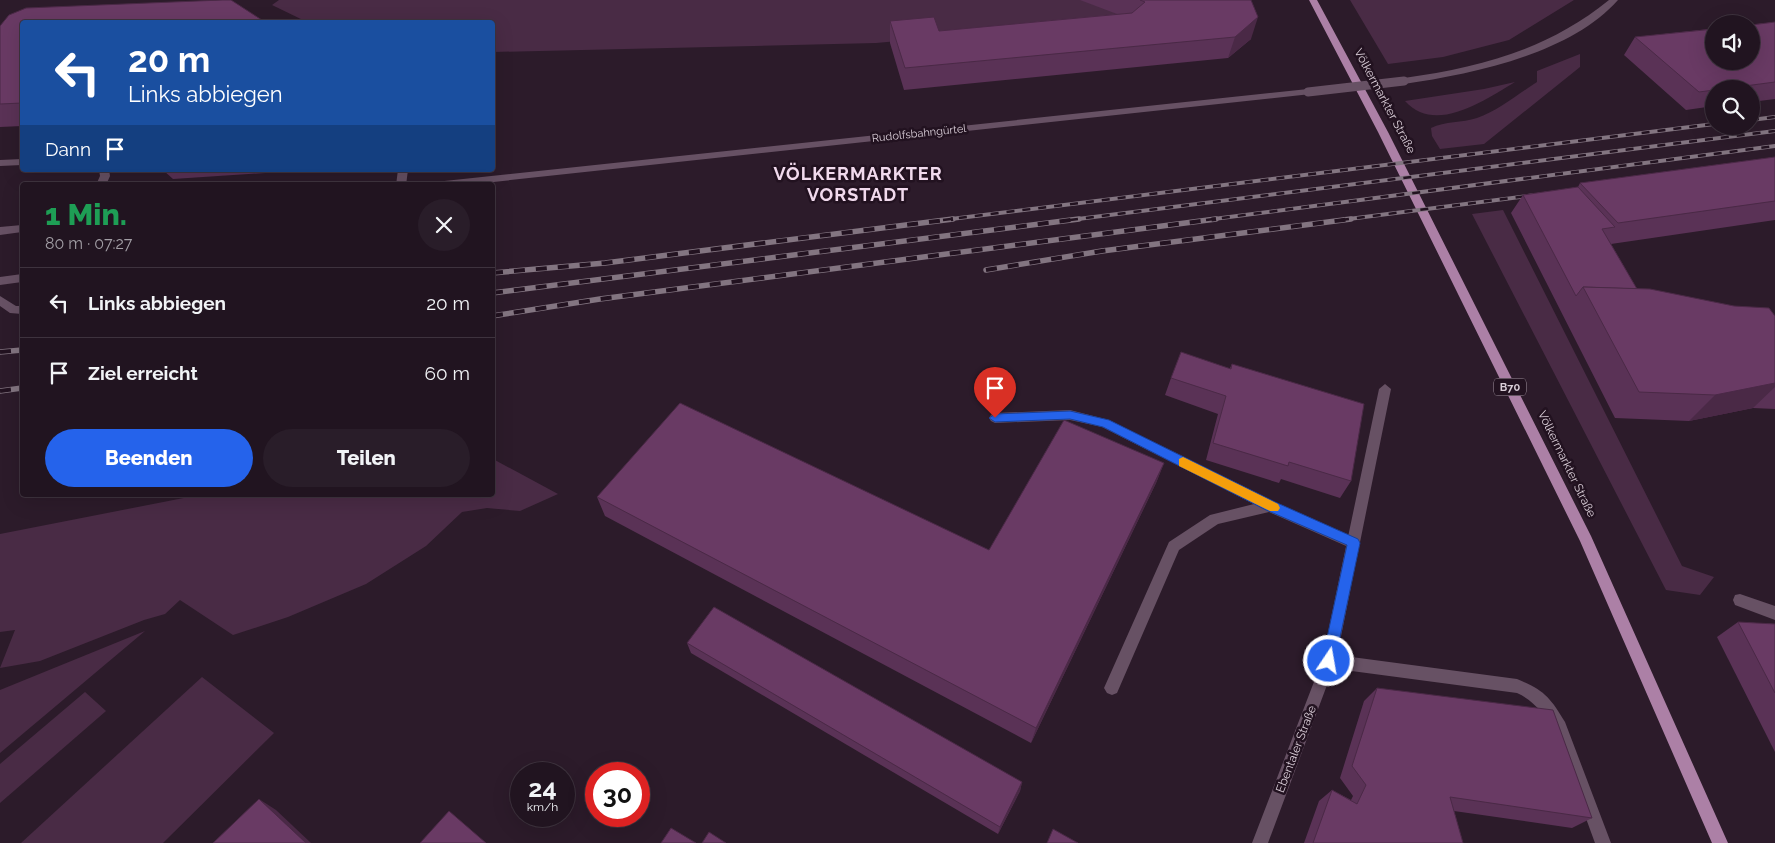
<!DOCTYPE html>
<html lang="de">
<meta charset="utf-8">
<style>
body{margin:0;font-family:Raleway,sans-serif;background:#291d29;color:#f1f3f6;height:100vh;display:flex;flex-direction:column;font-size:19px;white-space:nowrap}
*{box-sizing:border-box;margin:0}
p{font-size:16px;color:#a29ea5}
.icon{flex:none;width:28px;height:28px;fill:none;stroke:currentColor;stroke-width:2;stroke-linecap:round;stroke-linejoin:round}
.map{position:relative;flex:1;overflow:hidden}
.sheet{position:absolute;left:20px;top:182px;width:475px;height:315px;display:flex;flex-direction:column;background:#211420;border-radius:5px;box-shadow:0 5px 20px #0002,0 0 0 1px #3e333e}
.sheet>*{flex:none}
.banner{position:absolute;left:20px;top:20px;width:475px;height:152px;border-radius:5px;box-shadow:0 5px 20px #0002,0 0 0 1px #3e333e;background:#1a4fa0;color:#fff;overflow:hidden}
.tools{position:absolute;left:1705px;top:15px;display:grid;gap:10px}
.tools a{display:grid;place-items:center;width:55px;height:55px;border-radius:50%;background:#211420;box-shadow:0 5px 20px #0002,0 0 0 1px #3e333e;font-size:25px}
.speed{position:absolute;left:510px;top:762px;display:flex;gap:10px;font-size:25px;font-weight:700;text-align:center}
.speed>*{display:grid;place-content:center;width:65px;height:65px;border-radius:50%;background:#211420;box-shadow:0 5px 20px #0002,0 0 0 1px #3e333e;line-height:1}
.speed small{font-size:12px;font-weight:400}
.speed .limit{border:8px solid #d22;background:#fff;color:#111}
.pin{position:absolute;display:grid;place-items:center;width:42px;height:42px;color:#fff;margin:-51px -21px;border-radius:50% 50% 50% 0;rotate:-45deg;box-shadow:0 0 5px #0007}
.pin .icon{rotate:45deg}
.me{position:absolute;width:55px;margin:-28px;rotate:12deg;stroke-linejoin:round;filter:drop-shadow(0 0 4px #0008)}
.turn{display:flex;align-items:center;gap:18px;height:105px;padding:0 25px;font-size:22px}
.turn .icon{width:65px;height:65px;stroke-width:2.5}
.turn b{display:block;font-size:35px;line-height:42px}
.then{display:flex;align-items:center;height:48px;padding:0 25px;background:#0003;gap:10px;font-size:19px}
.round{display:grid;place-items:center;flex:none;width:52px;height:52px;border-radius:26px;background:#291d29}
.overview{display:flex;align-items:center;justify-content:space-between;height:85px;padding:0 25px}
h1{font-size:30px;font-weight:800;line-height:38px;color:#1e9e55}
.button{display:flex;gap:10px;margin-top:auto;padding:10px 25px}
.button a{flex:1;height:58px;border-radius:30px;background:#2563eb;color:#fff;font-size:20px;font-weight:800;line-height:58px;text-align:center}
.button a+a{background:#291d29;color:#f1f3f6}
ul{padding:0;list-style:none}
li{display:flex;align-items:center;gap:15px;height:70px;padding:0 25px;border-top:1px solid #3e333e}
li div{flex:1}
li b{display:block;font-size:19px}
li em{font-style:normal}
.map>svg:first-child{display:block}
.green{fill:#492b45}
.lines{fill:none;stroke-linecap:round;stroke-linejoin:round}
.service{fill:#675164;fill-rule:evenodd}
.minor{fill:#675164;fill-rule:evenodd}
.tertiary{fill:#675164;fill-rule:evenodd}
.primary{fill:#ac80a6;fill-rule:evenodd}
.rail-far1-casing{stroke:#837581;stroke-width:4}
.rail-casing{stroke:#837581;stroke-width:5.5}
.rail-far1{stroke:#221220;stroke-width:2.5;stroke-dasharray:8;stroke-linecap:butt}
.rail{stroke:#221220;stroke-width:4;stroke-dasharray:11;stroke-linecap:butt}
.tertiary-bridge{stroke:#675164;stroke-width:9}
.wall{fill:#5a3256}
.shaded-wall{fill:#4a2946}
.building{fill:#693a64;stroke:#4a2946}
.route{fill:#2563eb;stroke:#184099}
.slow{fill:#f59e0b}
.labels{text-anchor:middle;stroke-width:5;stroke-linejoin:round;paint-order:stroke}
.far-street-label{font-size:11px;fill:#d9cdd7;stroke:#221220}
.shield{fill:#221220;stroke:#a295a0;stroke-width:1}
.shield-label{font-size:11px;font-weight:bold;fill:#d9cdd7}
.street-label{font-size:12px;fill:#d9cdd7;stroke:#221220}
.district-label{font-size:18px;font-weight:bold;letter-spacing:1px;fill:#f1daed;stroke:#221220}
</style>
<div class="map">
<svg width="1775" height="843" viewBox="0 0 1775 843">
<rect width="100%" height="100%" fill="#2c1b2a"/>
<g class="green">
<polygon points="279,0 1148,0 1122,21 876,43 493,52 492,22 307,22 272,5"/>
<polygon points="1350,0 1574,0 1509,40 1443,57 1388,64"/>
<path d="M 1580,54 L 1580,67 L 1484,144 L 1440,149 L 1432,136 L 1431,128 C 1445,121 1462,123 1477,118 C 1498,111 1518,94 1537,82 L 1537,71 Z"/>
<path d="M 1515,82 C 1485,100 1435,135 1405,101 L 1484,89 Z"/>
<polygon points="1503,210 1682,566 1714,577 1700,595 1666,590 1472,214"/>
<polygon points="493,459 558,494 520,511 487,508 462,512 426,546 366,584 288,617 233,635 180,600 165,614 144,620 40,661 0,668 15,630 0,632 0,534 199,495 492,495"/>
<polygon points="145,631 0,753 0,690"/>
<polygon points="202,677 274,733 163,843 21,843"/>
<polygon points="85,692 106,711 0,803 0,764"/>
</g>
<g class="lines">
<g class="service">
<polygon points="22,159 22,165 0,166 0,160"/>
<polygon points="99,170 109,170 110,176 106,185 96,185 100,176"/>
<polygon points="398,170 408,170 406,185 396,185"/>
<polygon points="22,274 22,282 0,285 0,277"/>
<polygon points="0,296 16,306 22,306 22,314 10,313 0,306"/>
<polygon points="1070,410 1109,420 1275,502 1358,539 1360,543 1358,547 1353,549 1269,512 1218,524 1179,550 1117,693 1112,695 1107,693 1104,688 1169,542 1210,515 1254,504 1102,427 1070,420 995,423 991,421 989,418 991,415 995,413"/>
<polygon points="1740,594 1775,606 1775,620 1735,605 1733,600 1735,595"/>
<path d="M 1329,654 L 1517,679 C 1544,690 1550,697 1565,722 L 1611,843 L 1595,843 L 1554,731 C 1544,715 1535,701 1517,693 L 1329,668 L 1324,666 L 1322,661 L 1324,656 Z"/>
</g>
<polygon class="minor" points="1385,384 1391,389 1336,661 1268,843 1252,843 1322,661 1379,389"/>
<g class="tertiary">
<path d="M 1609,0 L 1618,0 C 1570,54 1473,74 1404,84 L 1399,81 L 1404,78 C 1481,67 1547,50 1609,0 Z"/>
<polygon points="1308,89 1313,92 1311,94 465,185 430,185 435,182"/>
<polygon points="22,225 22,232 0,235 0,227"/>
</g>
<polygon class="primary" points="1309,0 1317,0 1388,132 1591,536 1728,843 1712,843 1580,541 1378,132"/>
<defs>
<g id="rail-far1">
<polyline points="1751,120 1775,117"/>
<polyline points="943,220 1714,124"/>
<polyline points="1070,220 1775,131"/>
<polyline points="1206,220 1775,146"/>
<polyline points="1341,220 1535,195"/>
</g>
<g id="rail">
<polyline points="986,270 1102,251 1351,219"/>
<polyline points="492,273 605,263 953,219"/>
<polyline points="492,293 1079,219"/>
<polyline points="492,316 600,299 1216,219"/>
<polyline points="0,352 22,350"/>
<polyline points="0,391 22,388"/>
</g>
</defs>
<use href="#rail-far1" class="rail-far1-casing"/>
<use href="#rail" class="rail-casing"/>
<use href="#rail-far1" class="rail-far1"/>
<use href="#rail" class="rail"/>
<polyline class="tertiary-bridge" points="1308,92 1404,81"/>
</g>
<g class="wall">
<polygon points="1080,0 1251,0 1251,39 1228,58 904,90 890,43 890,21 939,31 1117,14"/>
<polygon points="22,22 22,126 0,127 0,26"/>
<polygon points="1775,22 1775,99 1751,102 1751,89 1714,89 1714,106 1686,110 1624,55 1635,37"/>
<polygon points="1775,157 1775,220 1611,244 1637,289 1775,316 1775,409 1753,408 1689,421 1615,418 1511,213 1523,195 1578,187 1580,183"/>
<polygon points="163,170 284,170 280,172 173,179"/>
<polygon points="1232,364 1351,481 1340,498 1281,479 1279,483 1206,460 1218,414 1165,395 1171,378 1230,368"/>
<polygon points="1164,463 1156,483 1031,743 605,516 597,497 989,550"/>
<polygon points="1738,622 1775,624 1775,752 1717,637"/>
<polygon points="687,643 1022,782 1020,791 998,834 691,653"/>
<polygon points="1377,688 1592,818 1572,828 1454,811 1463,843 1304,843 1319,801 1332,790 1351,800 1353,796 1340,778 1364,701"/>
</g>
<g class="shaded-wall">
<polygon points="1258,17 1251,39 1228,58 1235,37"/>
<polygon points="1775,383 1775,387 1753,408 1689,421 1715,395"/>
<polygon points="1164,463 1156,483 1031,743 1036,728"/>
<polygon points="1022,782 1020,791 998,834 1000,827"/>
<polygon points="259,799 276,810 311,843 306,843"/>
</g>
<g class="building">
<polygon points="222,0 231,0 265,22 22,22 22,103 0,104 0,26 9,15 26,8"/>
<polygon points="1140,0 1251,0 1258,17 1235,37 905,68 890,21 934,17 939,31 1132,13 1145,2"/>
<polygon points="1775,22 1775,82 1722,89 1714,89 1714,90 1699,92 1635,37 1714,29 1714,61 1751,61 1751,25"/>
<polygon points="1775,157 1775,201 1618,223 1580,183"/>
<polygon points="1578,187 1615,227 1602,229 1637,289 1583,287 1576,296 1523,195"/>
<polygon points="1583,287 1650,289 1734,306 1769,308 1775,316 1775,383 1715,395 1639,392"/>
<polygon points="1181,352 1231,369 1232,364 1364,404 1351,481 1289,462 1288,466 1213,443 1226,396 1171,378"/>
<polygon points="680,403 989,550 1064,420 1164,463 1036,728 597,497"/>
<polygon points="714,607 1022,782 1000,827 687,643"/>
<polygon points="1738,622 1775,624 1775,693"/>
<polygon points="1377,688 1553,710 1592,818 1450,797 1463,843 1313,843 1332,790 1357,804 1366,785 1352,766"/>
<polygon points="259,799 306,843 213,843"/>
<polygon points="449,811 486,843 420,843"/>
<polygon points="671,828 696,843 661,843"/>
<polygon points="1053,829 1078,843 1047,843"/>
<polygon points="709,832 726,843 702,843"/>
</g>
<polygon class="route" points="1070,411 1109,420 1275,502 1358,539 1360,543 1334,666 1329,668 1324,666 1322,661 1347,545 1266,510 1103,427 1070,419 995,422 989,418 995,414"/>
<polygon class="slow" points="1183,457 1278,504 1280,508 1278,511 1270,511 1179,466 1179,459"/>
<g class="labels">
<g class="far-street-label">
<text transform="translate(919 133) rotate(-6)" y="4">Rudolfsbahngürtel</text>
</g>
<rect class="shield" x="1494" y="378.5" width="32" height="17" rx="4"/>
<g class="shield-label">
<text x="1510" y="391">B70</text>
</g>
<g class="street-label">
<text transform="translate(1385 101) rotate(62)" y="4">Völkermarkter Straße</text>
<text transform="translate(1567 464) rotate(64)" y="4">Völkermarkter Straße</text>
<text transform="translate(1296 749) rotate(-69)" y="4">Ebentaler Straße</text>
</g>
<g class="district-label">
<text x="858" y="180">VÖLKERMARKTER<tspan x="858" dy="21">VORSTADT</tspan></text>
</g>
</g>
</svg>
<div class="tools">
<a><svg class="icon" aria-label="sound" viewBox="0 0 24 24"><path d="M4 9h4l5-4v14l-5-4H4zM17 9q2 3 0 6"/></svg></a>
<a><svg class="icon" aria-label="search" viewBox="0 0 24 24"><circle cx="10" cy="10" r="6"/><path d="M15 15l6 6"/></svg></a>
</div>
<div class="speed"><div>24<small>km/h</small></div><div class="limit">30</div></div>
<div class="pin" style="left:995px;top:418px;background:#d93025"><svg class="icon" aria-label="arrive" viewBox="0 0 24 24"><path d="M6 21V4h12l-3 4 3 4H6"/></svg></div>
<svg class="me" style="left:1329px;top:661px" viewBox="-20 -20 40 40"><circle r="17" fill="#2563eb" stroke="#fff" stroke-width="3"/><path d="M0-11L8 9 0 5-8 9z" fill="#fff"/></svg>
<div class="banner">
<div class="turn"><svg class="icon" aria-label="left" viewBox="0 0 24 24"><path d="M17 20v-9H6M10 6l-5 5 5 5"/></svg><div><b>20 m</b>Links abbiegen</div></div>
<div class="then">Dann<svg class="icon" aria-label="arrive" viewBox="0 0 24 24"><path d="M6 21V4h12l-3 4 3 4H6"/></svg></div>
</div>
<section class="sheet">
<div class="overview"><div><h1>1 Min.</h1><p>80 m · 07:27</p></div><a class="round"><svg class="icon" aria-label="close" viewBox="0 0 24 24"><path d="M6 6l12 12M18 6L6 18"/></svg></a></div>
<ul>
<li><svg class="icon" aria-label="left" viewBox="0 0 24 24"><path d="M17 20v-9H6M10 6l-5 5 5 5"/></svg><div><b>Links abbiegen</b></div><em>20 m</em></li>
<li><svg class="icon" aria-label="arrive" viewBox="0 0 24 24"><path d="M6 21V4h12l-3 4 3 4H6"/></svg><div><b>Ziel erreicht</b></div><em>60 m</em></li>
</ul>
<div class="button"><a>Beenden</a><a>Teilen</a></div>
</section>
</div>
